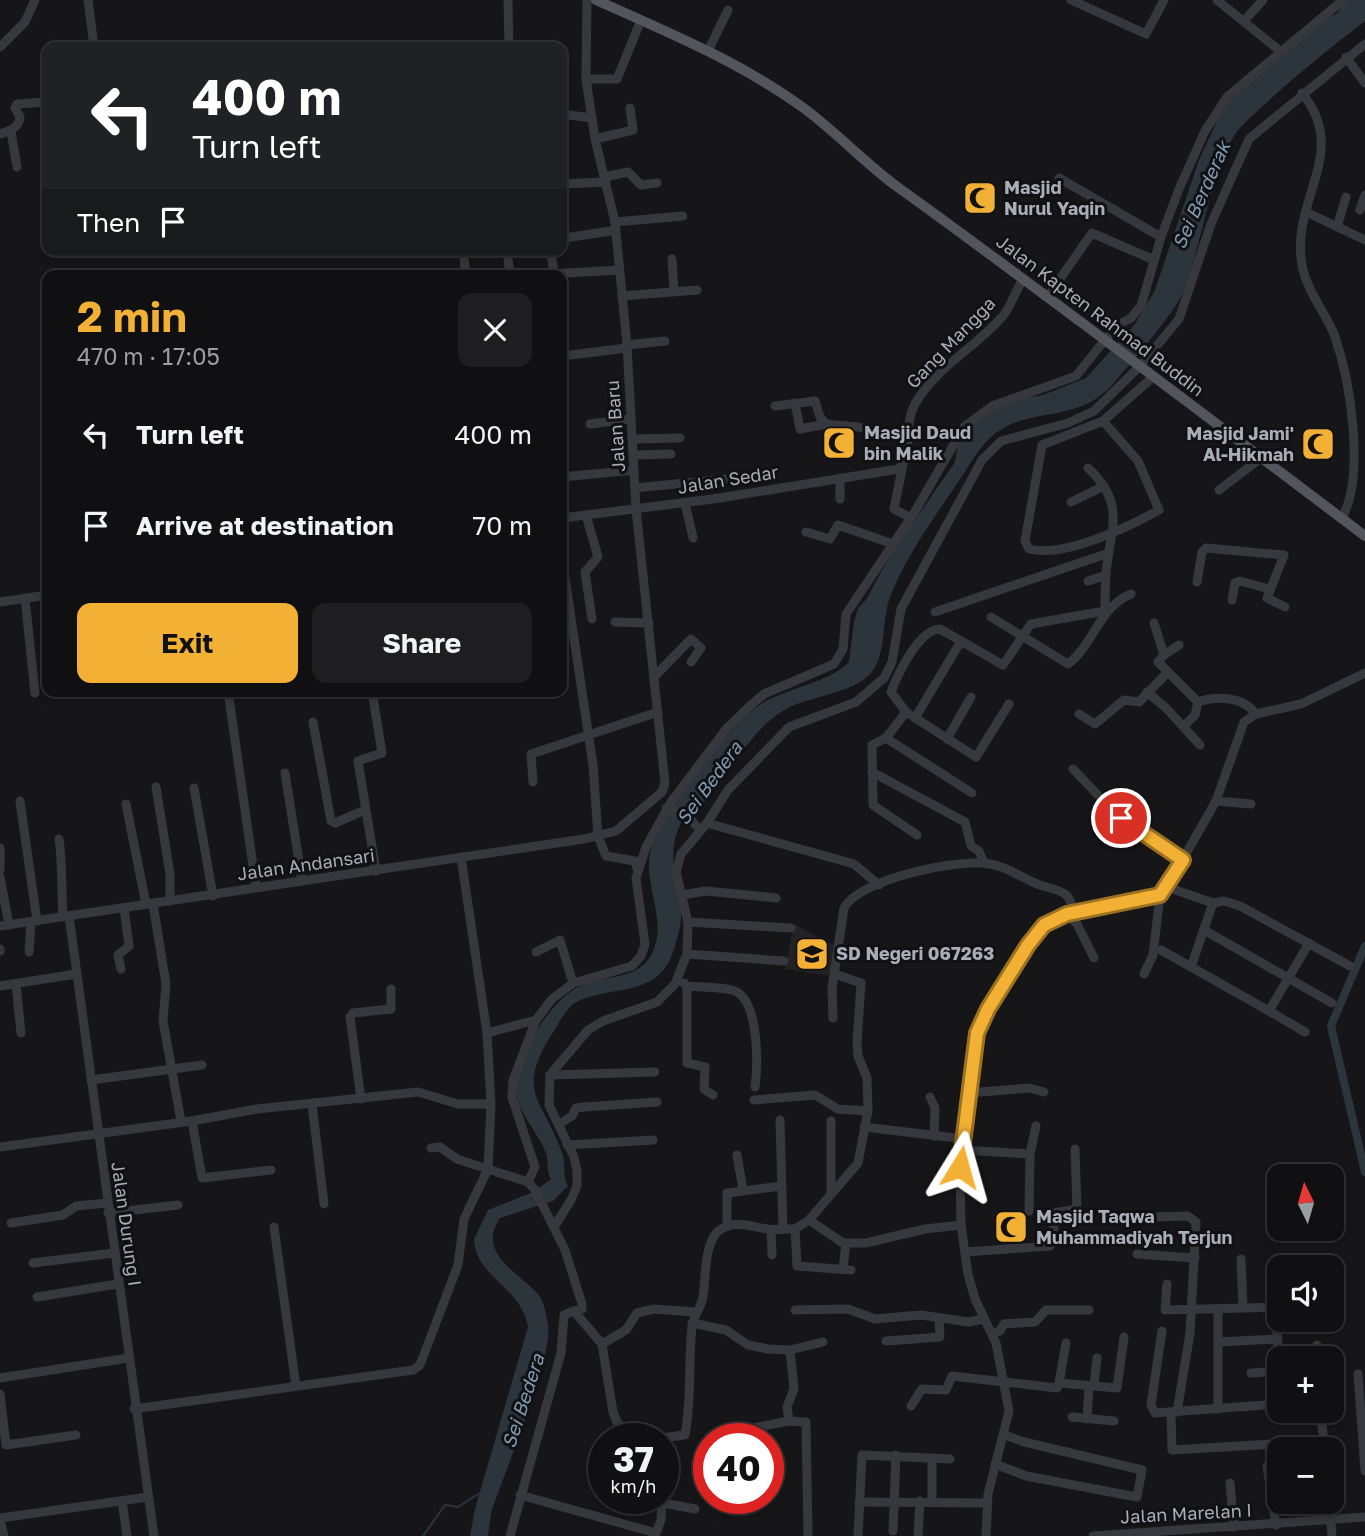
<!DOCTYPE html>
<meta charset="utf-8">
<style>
body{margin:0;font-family:"Golos Text",sans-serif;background:#1e1e20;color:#f1f3f6;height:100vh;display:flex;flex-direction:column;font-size:26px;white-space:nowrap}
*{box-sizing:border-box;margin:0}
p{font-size:23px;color:#9c9d9f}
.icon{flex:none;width:38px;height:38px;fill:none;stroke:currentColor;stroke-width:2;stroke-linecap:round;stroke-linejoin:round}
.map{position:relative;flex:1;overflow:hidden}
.details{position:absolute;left:42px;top:270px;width:525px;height:427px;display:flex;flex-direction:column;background:#101012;border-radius:14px;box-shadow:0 4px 10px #0003,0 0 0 2px #303032}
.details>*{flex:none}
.banner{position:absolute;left:42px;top:42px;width:525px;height:214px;border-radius:14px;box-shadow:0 4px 10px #0003,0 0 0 2px #303032;background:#202124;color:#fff;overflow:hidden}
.needle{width:46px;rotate:355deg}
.controls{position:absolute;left:1267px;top:1164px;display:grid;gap:14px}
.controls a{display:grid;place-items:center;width:77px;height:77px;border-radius:14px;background:#101012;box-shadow:0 4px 10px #0003,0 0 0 2px #303032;font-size:35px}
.speed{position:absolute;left:588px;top:1423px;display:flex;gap:14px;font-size:35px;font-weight:700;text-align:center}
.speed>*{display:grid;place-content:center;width:91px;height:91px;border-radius:50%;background:#101012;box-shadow:0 4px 10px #0003,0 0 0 2px #303032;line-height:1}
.speed small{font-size:18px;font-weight:400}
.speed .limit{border:10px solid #d22;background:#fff;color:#111}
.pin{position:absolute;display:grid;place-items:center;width:60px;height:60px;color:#fff;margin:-30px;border:4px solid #fff;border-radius:50%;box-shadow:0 2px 7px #0007}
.me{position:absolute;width:77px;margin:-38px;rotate:8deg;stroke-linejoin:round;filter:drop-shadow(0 0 5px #0008)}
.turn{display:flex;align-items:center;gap:24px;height:147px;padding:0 35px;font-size:32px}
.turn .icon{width:91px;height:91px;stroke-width:2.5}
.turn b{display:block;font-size:49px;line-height:60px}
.then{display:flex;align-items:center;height:66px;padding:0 35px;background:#0003;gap:14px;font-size:26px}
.round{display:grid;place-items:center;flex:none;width:74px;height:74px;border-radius:14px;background:#1e1e20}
.headline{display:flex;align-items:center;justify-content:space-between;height:119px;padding:0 35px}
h1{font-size:42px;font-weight:700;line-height:52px;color:#f2b134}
.cta{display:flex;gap:14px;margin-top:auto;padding:14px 35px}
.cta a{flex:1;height:80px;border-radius:14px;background:#f2b134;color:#111;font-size:28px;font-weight:700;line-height:80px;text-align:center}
.cta a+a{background:#1e1e20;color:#f1f3f6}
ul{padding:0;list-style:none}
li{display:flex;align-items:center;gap:21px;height:91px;padding:0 35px}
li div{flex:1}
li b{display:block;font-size:26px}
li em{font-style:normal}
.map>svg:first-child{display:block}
.built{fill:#222225}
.water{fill:#2c353c}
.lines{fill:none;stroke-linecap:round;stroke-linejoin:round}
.stream{stroke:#2c353c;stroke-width:2}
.canal{stroke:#2c353c;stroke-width:8}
.minor{stroke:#37383d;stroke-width:9}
.major{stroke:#53555c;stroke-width:10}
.route-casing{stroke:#9d7322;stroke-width:18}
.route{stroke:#f2b134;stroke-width:12}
.labels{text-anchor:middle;stroke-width:6;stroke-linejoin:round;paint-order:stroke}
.poi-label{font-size:18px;font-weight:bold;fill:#a8adb8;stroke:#111113;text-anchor:start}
.street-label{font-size:18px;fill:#a8adb8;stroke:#111113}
.water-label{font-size:19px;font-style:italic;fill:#7f9bb3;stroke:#111113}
</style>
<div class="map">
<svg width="1365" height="1536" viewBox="0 0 1365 1536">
<rect width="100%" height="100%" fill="#161618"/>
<polygon class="built" points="794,924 836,946 832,976 785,969"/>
<path class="water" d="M 1347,0 L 1365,0 L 1365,21 C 1329,49 1295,76 1263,106 C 1251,117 1238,127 1231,141 C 1208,188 1202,242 1184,290 C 1177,310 1129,366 1113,384 C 1075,427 1025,403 988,440 C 975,453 966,471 956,485 C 932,521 904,559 889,600 C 882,622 886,650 874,669 C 858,693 815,695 790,707 C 751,726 734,770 706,800 C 701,805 692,808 687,814 C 663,844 677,880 681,913 C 682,923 674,955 667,965 C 647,997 604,986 575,1003 C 565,1009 559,1024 552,1034 C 513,1095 546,1101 563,1156 C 566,1168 562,1175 568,1186 L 553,1201 L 500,1218 C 476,1253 518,1272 538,1294 C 545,1302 546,1315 548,1324 C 553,1361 504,1472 491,1513 L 488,1536 L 470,1536 L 475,1509 L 528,1327 C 522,1287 475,1277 474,1239 L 488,1210 L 533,1192 L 551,1179 C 546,1171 549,1162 546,1153 C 537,1130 516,1112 516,1086 C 516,1054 553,996 584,984 C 606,975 635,980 650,957 C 672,922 638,880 653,843 C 669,805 731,719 768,700 C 793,687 829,682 849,662 L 854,622 L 858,608 L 866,600 L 904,530 L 913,523 L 955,462 L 958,443 L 970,428 L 1003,402 L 1043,395 L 1086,378 L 1135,324 L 1155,290 L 1199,160 L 1225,104 L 1326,18 L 1336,14 Z"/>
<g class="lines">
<polyline class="stream" points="423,1536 445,1505 458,1507 481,1492"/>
<polyline class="canal" points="1365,946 1331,1026 1365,1172"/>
<g class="minor">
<polyline points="88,0 94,47"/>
<polyline points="508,0 509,47"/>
<polyline points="1071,0 1146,34 1164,0"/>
<polyline points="1217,0 1280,51"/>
<polyline points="1244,21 1263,0"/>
<polyline points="0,47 25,22 35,0"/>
<polyline points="708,51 728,10"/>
<polyline points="1346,57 1365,83"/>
<polyline points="586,79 617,79 641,20"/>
<path d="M 1302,93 C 1352,155 1287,201 1303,270 C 1309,295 1327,314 1335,337 C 1351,383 1365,476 1342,518"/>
<polyline points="562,114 591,118"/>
<polyline points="11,131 17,167"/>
<path d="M 0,134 C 10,131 19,128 20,117 L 15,108 L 17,104 L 47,102"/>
<polyline points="595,139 633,130 630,108"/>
<polyline points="604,177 628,172 641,185 657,183"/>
<polyline points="1059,178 1161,237"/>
<polyline points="562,184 606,182"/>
<polyline points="1360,210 1365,195"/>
<polyline points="1306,212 1365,240"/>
<polyline points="615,222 683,216"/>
<polyline points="1337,227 1346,197"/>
<polyline points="565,238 616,230"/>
<polyline points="463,250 466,275"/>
<polyline points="507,250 510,275"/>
<polyline points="550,250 554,271"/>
<polyline points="672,259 674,291"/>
<polyline points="532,275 619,270"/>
<polyline points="622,296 697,290"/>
<polyline points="1048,296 1092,233 1154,260"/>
<polyline points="627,345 665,341"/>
<polyline points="562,356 627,348"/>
<polyline points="795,403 800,429 826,424"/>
<polyline points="775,406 815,401 820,417 826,424 859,427 906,439"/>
<path d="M 1103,421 L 1138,461 L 1159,510 C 1128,527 1065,558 1029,549 L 1025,541 L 1042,445 L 1103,421 L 1153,377"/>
<polyline points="590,424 631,419"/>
<polyline points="633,439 680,438"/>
<polyline points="634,455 671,454"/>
<polyline points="903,464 894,509 911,518"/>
<path d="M 1088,468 C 1127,504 1110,529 1106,573 C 1105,586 1105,599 1105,611"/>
<polyline points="562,477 634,470"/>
<polyline points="635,488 726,479"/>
<polyline points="1219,490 1261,458"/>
<polyline points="840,499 840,478"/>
<polyline points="1071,502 1104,486"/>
<polyline points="685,503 693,538"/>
<polyline points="586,515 598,557 585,572 592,619"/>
<path d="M 562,518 L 713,499 L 899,469 C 914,451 903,425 915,404 C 936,367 975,348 1002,317 C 1011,307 1015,291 1023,280"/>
<polyline points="806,532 830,539 838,525 893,544"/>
<polyline points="562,558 593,765 598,836 606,856 635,861 637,869"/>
<polyline points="1088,581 1106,575"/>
<polyline points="1197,582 1202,552 1206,548 1284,555 1267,598 1285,607"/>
<polyline points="25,598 35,693"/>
<polyline points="1232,600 1235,583 1240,581 1269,589"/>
<polyline points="0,602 47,595"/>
<polyline points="935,612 1109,553"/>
<path d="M 991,617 L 1068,664 C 1094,644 1099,607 1131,594"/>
<polyline points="615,622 649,623"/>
<path d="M 1154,623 L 1164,655 L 1158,662 L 1198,702 C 1217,695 1244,697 1256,714"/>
<polyline points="1164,655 1179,645"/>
<polyline points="654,677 691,639 701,648 691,662"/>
<polyline points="228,691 256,887"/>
<polyline points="372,691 382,753 358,761 376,871"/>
<polyline points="1147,692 1166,708 1200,745"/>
<path d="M 1009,704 L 976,757 L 906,712 L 891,692 C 898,674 919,629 940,629 L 1003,665 L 1031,624 L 1105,611"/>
<polyline points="906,712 886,738 872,745 873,805 917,835"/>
<polyline points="1079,714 1095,724 1124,700 1139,702 1167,673"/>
<polyline points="915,718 961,641"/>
<polyline points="313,722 331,821 335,823 365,810"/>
<polyline points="1184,726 1195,715 1198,702"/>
<polyline points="886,738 972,793"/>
<polyline points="947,739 971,697"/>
<polyline points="1073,769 1120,818 1183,860"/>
<polyline points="872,772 965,822 971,846 979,851 984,863"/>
<polyline points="285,773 302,880"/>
<polyline points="533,782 531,754 658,712"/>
<polyline points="156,787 170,874 170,901"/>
<polyline points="194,788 213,896"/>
<polyline points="20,801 37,921"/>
<polyline points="1216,801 1251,804"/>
<polyline points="126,804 146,904"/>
<polyline points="666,808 691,820 700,830"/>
<polyline points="707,823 854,864 879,885"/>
<path d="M 59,839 C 63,866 61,889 63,916"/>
<polyline points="0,848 0,870"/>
<polyline points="461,857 487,1033 491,1104"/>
<polyline points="0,877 9,925"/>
<polyline points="1167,887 1213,903 1224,901 1240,906 1350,966"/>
<polyline points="682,895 706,891 776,898"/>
<polyline points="153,904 166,984 163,1021 181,1121"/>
<polyline points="1067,914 1077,924 1094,958"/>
<polyline points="69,916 154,1536"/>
<polyline points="688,922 791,928"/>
<polyline points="0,926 584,839 616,831 662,792 665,783 636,509 627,345 615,222 595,139 586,79 587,0"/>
<polyline points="1204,930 1332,1003"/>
<polyline points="0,949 0,951"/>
<polyline points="1161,950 1269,1011 1309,943"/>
<polyline points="29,952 31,922"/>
<polyline points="536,952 560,940 573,983"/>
<polyline points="687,954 784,961"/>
<polyline points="1191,967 1213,903"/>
<polyline points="121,969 118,955 129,946 124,908"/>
<polyline points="1144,974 1153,955 1160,895"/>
<polyline points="684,983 687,986 687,1063 705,1067 704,1089 713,1095"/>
<polyline points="16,984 21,1033"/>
<polyline points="0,986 76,974"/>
<path d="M 687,986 C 698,987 730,987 737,992 C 759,1005 758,1065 755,1087"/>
<polyline points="1269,1011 1305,1032"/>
<path d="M 833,1018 L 832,988 L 844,908 C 859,879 960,858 990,864 C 1009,867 1023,879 1040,885 C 1058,891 1072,890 1072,912"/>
<polyline points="487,1033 536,1020"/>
<polyline points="550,1075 655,1072"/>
<polyline points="91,1080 202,1065"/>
<polyline points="968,1093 1029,1088 1044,1092"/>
<polyline points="930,1097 935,1108 934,1136"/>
<polyline points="361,1099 350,1017 353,1013 391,1009 391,989"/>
<polyline points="754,1100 815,1095 838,1109 868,1111"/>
<polyline points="312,1104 324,1204"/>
<polyline points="780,1120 783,1229 795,1229 809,1220 858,1163 868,1111 867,1078 858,1056 857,1042 861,983 835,974"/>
<polyline points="192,1121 202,1178 271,1170"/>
<polyline points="559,1124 572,1116 576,1108 584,1107 657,1102"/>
<polyline points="864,1127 965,1139"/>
<polyline points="567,1145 653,1140"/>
<polyline points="0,1147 192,1121 257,1109 418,1092 458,1104 491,1104 488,1169 464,1219 458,1265 420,1365 413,1370 134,1409"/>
<polyline points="431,1148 440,1147 457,1159 528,1182 535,1190 565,1250 582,1304 582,1309 574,1311 602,1344 613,1412 617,1422 632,1438"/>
<polyline points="962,1150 1030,1154 1029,1211"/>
<polyline points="1030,1154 1036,1126"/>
<polyline points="737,1155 743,1190"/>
<polyline points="528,1182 535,1167 512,1097 513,1080 536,1020 552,999 573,983 632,966 641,956 645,944 636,878 646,847 671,802 727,728 749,707 764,694 834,664 843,649 846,614 914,513 964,427 992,406 1076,376 1116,326 1131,318 1141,306 1161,237 1179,189 1205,131 1227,97 1343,0"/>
<polyline points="831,1193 831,1121"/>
<polyline points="108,1213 178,1205"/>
<polyline points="1153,1217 1188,1216 1196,1222 1190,1333 1177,1412"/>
<polyline points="809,1220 843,1243 866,1243 925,1229 961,1225"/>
<polyline points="11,1223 63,1215 76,1206 107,1203"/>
<polyline points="727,1225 727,1193 781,1186"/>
<polyline points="274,1227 296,1386"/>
<polyline points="554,1227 571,1200 577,1186 577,1171 574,1157 549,1105 550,1075 588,1030 603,1021 657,1002 675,984 687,954 688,922 676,872 681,854 707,823 728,790 789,727 856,702 884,678 892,662 901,609 982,460 1001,441 1068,423 1094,411 1140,366 1179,319 1211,224 1249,139 1365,44"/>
<polyline points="795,1229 797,1266 851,1270"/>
<polyline points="771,1232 772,1255"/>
<polyline points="965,1252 1050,1246 1054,1240 1053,1213 1077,1209 1075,1149"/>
<polyline points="1137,1254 1195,1258"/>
<polyline points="1241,1259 1243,1308"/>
<polyline points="33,1263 114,1253"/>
<polyline points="843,1269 846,1243"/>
<polyline points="1274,1274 1279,1367"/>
<polyline points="1167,1284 1165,1310 1279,1307"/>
<polyline points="37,1297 118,1284"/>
<polyline points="795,1310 848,1309 875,1319 921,1315 968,1322 984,1319"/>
<polyline points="692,1323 726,1330 748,1345 768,1349 790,1350 823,1342"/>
<polyline points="1162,1331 1151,1405 1155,1413 1279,1404"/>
<polyline points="992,1333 1000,1331 1004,1324 1035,1322 1046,1310 1089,1310"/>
<polyline points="886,1341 940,1337 939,1318"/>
<polyline points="1218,1342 1278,1339"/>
<polyline points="602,1344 626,1330 637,1313 654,1309 695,1312"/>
<polyline points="1317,1345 1317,1358"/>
<polyline points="1251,1373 1279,1371"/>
<polyline points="1358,1374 1365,1471"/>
<polyline points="0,1378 128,1358"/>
<polyline points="1059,1383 1066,1343"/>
<polyline points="1094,1385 1097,1358"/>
<polyline points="0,1394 6,1445 76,1435"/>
<polyline points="911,1406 922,1389 946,1390 952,1376 1057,1388 1059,1383 1117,1388 1124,1337"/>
<polyline points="1218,1409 1218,1309"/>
<polyline points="1320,1410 1325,1449"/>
<polyline points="1171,1413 1172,1450 1325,1441"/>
<polyline points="1072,1417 1114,1421"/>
<polyline points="1087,1419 1089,1386"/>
<polyline points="789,1421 787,1407 794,1389 790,1350"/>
<polyline points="753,1428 789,1421 806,1422 808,1536"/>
<path d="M 660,1438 L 685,1435 C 692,1399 688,1363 692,1326 C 694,1315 701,1308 703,1297 C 706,1278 703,1235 725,1227 C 743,1219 764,1233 783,1229"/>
<polyline points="995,1464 1026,1476 1137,1497 1142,1470 1024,1442 1005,1435"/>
<polyline points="1267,1466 1276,1525"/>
<polyline points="1230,1483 1234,1527"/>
<polyline points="520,1495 656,1533"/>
<polyline points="122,1501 127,1536"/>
<polyline points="859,1502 987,1503"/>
<polyline points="932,1502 932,1458"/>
<polyline points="1329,1502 1332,1536"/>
<polyline points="663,1503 695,1509"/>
<polyline points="0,1518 148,1497"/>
<polyline points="0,1520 4,1536"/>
<polyline points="893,1531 896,1455"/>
<polyline points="510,1536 561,1353 564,1315 574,1311"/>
<polyline points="655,1536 661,1520 662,1498"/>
<polyline points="858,1536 862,1455 950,1459"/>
<polyline points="918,1536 920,1501"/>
<polyline points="986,1536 988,1494 1009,1411 996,1343 975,1299 968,1274 961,1225 960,1167 977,1033 1012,967 1044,925 1072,912 1160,895 1167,887 1216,801 1244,722 1256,714 1301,704 1365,673"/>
<polyline points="1093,1536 1365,1517"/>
</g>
<path class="major" d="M 596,0 C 665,31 736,60 798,104 C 834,129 864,163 899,188 C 1057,302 1210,419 1365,536"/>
</g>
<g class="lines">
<defs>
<polyline id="route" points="960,1167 977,1033 988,1009 1028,945 1044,925 1067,914 1160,895 1183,860 1121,818"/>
</defs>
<use href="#route" class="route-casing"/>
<use href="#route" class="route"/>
</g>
<defs>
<symbol id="mosque-square" viewBox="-11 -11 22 22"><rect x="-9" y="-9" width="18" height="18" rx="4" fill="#f2b134" stroke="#111113"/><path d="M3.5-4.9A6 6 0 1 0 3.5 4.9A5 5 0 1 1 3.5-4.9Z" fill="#111"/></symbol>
<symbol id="school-square" viewBox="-11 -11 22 22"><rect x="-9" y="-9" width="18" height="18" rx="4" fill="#f2b134" stroke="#111113"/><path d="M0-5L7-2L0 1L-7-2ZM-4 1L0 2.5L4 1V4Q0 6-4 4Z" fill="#111"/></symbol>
</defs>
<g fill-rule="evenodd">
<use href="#mosque-square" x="961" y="179" width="38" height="38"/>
<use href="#mosque-square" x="820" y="424" width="38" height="38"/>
<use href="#mosque-square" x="1299" y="425" width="38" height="38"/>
<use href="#school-square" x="793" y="935" width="38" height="38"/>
<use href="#mosque-square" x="992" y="1208" width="38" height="38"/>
</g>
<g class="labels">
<g class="poi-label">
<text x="1004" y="194">Masjid<tspan x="1004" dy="21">Nurul Yaqin</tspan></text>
<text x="864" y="439">Masjid Daud<tspan x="864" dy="21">bin Malik</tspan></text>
<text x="1294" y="440" text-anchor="end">Masjid Jami'<tspan x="1294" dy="21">Al-Hikmah</tspan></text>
<text x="836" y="960">SD Negeri 067263</text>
<text x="1036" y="1223">Masjid Taqwa<tspan x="1036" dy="21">Muhammadiyah Terjun</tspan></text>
</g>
<g class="street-label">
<text transform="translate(1100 316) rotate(37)" y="6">Jalan Kapten Rahmad Buddin</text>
<text transform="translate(951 343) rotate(-46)" y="6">Gang Mangga</text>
<text transform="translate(616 426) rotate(-94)" y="6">Jalan Baru</text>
<text transform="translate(728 480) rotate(-9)" y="6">Jalan Sedar</text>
<text transform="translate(306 865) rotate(-8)" y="6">Jalan Andansari</text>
<text transform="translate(126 1224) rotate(82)" y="6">Jalan Durung I</text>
<text transform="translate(1186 1514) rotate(-3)" y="6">Jalan Marelan I</text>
</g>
<g class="water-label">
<text transform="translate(1201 195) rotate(-66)" y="7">Sei Berderak</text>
<text transform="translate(709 783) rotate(-54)" y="7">Sei Bedera</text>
<text transform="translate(523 1401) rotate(-72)" y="7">Sei Bedera</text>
</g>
</g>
</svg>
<div class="controls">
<a><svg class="needle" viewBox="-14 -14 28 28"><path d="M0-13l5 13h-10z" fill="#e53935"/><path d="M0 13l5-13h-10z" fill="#9c9d9f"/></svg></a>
<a><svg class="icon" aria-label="sound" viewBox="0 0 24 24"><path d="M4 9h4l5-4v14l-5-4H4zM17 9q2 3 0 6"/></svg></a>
<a>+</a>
<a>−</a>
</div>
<div class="speed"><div>37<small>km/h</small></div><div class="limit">40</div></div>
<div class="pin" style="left:1121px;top:818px;background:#d93025"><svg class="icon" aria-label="arrive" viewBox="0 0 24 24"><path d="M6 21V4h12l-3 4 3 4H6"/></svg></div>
<svg class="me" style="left:960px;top:1167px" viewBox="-20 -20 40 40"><path d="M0-17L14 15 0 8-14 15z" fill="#f2b134" stroke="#fff" stroke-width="4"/></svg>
<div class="banner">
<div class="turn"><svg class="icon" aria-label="left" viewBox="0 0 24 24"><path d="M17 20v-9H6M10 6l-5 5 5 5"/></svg><div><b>400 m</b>Turn left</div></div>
<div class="then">Then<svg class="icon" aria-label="arrive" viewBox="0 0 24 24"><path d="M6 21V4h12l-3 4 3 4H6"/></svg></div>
</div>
<section class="details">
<div class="headline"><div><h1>2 min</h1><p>470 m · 17:05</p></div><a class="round"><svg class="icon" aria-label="close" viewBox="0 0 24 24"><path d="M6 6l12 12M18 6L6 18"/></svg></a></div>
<ul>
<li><svg class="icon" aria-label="left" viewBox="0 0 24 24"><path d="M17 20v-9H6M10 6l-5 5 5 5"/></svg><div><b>Turn left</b></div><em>400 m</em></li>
<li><svg class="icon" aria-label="arrive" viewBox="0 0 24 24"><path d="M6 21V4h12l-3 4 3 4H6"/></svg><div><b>Arrive at destination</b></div><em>70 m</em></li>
</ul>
<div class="cta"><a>Exit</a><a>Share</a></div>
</section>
</div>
